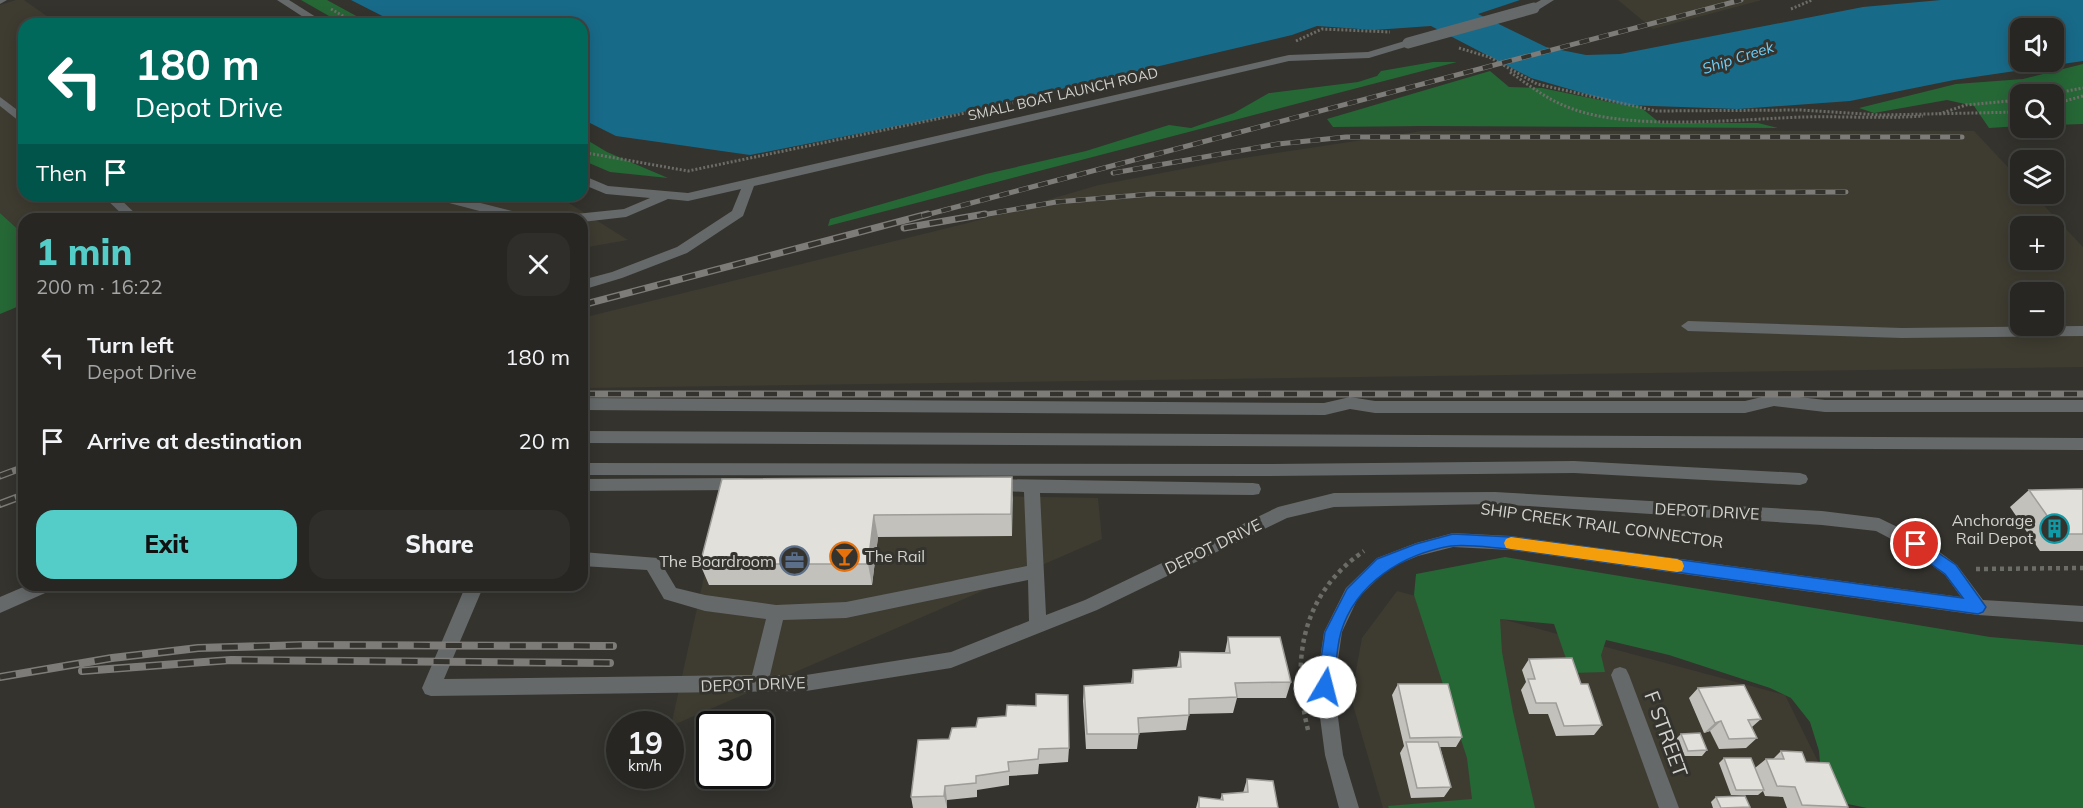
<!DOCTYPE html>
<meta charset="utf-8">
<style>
body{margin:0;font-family:Mulish,sans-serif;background:#2f2e2a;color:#f1f3f6;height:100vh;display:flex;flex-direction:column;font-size:22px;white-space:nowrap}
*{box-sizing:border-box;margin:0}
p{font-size:20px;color:#a4a5a5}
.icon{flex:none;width:33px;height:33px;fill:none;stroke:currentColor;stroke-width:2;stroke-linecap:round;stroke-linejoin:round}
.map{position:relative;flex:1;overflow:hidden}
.panel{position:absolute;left:18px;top:213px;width:570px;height:378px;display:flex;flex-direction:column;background:#272622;border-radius:18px;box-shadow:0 3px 15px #0003,0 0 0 2px #434340}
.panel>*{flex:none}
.hud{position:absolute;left:18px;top:18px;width:570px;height:183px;border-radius:18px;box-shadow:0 3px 15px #0003,0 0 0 2px #434340;background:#00695c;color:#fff;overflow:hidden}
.buttons{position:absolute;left:2010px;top:18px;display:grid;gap:12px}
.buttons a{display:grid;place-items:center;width:54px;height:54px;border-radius:12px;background:#272622;box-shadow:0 3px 15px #0003,0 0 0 2px #434340;font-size:30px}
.speed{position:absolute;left:606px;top:711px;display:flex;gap:12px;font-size:30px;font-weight:700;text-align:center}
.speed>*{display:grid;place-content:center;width:78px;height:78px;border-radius:50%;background:#272622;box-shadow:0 3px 15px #0003,0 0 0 2px #434340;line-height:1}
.speed small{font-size:15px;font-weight:400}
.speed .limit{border:3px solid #111;border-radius:9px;background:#fff;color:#111}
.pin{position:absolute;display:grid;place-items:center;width:51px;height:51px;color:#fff;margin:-26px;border:3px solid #fff;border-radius:50%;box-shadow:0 2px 6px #0007}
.me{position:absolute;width:66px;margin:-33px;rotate:8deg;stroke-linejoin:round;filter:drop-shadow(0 0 4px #0008)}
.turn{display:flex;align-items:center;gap:21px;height:126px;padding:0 18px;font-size:27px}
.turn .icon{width:78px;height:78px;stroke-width:2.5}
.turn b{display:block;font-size:42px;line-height:51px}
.then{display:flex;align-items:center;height:57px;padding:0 18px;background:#0003;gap:12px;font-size:22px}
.round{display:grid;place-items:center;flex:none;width:63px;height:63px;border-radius:18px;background:#2f2e2a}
.head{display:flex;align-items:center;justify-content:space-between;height:102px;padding:0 18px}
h1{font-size:36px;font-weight:800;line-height:45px;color:#54cdc8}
.action{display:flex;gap:12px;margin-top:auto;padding:12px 18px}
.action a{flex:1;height:69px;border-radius:18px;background:#54cdc8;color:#111;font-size:24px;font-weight:800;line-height:69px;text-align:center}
.action a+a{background:#2f2e2a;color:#f1f3f6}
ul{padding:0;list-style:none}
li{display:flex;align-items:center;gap:18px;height:84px;padding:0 18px}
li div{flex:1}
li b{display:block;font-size:22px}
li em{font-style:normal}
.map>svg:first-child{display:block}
.built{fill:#3e3c31;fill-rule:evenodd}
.green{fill:#266736}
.water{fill:#186a89;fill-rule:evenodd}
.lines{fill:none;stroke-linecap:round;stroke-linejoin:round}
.path-far1{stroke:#6d6d68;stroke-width:3;stroke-dasharray:2 2;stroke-linecap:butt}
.path{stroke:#6d6d68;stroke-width:4.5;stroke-dasharray:4 4;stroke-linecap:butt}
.minor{fill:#66696a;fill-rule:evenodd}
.rail-far2-casing{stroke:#7d7c78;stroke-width:5}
.rail-far1-casing{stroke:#7d7c78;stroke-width:7}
.rail-casing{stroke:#7d7c78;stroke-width:8}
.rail-far2{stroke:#34332e;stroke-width:4;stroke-dasharray:10;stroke-linecap:butt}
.rail-far1{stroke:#34332e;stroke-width:4.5;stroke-dasharray:13;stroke-linecap:butt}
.rail{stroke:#34332e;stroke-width:5;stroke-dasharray:16;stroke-linecap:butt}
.minor-bridge{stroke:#66696a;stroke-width:11}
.wall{fill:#c2c1bb}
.shaded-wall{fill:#9e9d99}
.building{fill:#e1e0da;stroke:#9e9d99;stroke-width:1.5}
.route{fill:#1a73e8;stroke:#114b97;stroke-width:1.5}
.slow{fill:#f59e0b}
.labels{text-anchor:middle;stroke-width:6;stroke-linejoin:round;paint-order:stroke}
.far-street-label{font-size:14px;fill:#d2d2cf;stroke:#34332e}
.far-water-label{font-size:15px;font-style:italic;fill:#6cd1fd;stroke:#34332e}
.street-label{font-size:16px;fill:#d2d2cf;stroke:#34332e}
.poi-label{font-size:16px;fill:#d2d2cf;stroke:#34332e;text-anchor:end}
.near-street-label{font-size:20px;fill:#d2d2cf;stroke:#34332e}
</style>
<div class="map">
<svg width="2083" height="808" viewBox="0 0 2083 808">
<rect width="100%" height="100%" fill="#34332e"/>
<g class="built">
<polygon points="16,0 24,0 58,24 24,24 24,195 556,195 628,240 582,248 582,219 24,219 24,235 0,213 0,5"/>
<polygon points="1618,0 1762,0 1653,29"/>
<path d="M 1422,131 L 1974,131 L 2020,180 L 2020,194 L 2033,194 L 2083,247 L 2083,367 L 582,388 L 582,318 L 968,223 L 1099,185 L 1230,160 ZM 2020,226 L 2054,226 L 2054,260 L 2020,260 ZM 2020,292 L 2054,292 L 2054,326 L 2020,326 Z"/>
<polygon points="723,491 1098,498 1102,539 671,726"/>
<polygon points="1397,591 1785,695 1838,802 1856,808 1383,808 1351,698 1362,638"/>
</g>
<g class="green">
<polygon points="301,0 327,0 371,24 343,24"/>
<polygon points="1433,62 1457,62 828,226 830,219 986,174 1086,151 1169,125 1191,128 1234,113 1269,93 1358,82 1377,76 1381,71"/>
<polygon points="2083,64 2083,124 2054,125 2054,94 2020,94 2020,126 1989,128 1974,106 1947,100 1874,113 1859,108 1956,84 2023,79"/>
<polygon points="1490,71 1509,87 1542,88 1624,105 1639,106 1660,123 1758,123 1778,128 1424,126 1333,127 1327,119"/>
<polygon points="582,137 607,152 668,178 610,172 582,160"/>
<polygon points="0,213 24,235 24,304 0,314"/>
<polygon points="1505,557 1990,637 2083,645 2083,808 1867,808 1838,802 1820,763 1819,751 1810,722 1791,698 1770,688 1669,655 1606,640 1601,655 1605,672 1571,673 1554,624 1500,619 1502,652 1513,712 1535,808 1389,808 1388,806 1472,799 1467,758 1414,595 1416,574"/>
</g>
<path class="water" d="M 351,0 L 1520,0 L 1478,14 L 1546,47 L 1586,55 L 1620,54 L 1863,7 L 1941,0 L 2083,0 L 2083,61 L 1954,80 L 1850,101 L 1738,109 L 1624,105 L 1531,78 L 1431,26 L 1374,30 L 1317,26 L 1292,35 L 933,119 L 750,155 L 616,136 L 582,119 L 582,24 L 398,24 ZM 2020,28 L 2054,28 L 2054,62 L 2020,62 Z"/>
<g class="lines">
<g class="path-far1">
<polyline points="331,9 357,24"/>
<polyline points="1791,9 1812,0"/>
<polyline points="1296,41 1322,29 1390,32"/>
<polyline points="1459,48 1489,57 1537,84 1656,111 1801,110 1881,115 2020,112"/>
<path d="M 1510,72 C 1530,86 1549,101 1573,109 C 1632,131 1740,119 1804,117 C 1844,116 1883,119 1923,116"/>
<polyline points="2051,94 2083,88"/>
<polyline points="2054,104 2083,96"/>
<polyline points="1939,114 1966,105 2020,100"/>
<polyline points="582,150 587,153 688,171 1013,103"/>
</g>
<g class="path">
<polyline points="1976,569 2083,568"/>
<path d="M 1308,730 C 1291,661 1301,594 1364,551"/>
</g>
<g class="minor">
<polygon points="0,0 7,0 0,4"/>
<polygon points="277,0 289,0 327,24 314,24"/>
<polygon points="1541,0 1554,0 1538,10 1530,10 1530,6"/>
<polygon points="1408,40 1412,41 1412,45 1369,58 1289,61 754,186 743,216 687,253 622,278 582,290 582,280 612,272 677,247 732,211 741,189 688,201 668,199 626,217 582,222 582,219 560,219 566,215 624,209 650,198 606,194 582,184 582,175 608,186 688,193 1289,55 1368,52"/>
<polygon points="0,97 24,115 24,125 0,106"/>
<polygon points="102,195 116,195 141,219 127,219"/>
<polygon points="428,195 449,195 531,216 532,219 510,219 430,198"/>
<polygon points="1688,321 1902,328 2083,326 2083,336 1902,338 1688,331 1681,326"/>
<polygon points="1774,394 1825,400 2083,400 2083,412 1825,412 1774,406 1745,413 1375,413 1350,409 1325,415 582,410 582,398 1324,403 1350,397 1375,401 1745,401"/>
<polygon points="582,431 2083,438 2083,450 582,443"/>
<polygon points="1574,461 1800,473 1806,475 1808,479 1806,483 1800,485 1574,473 1271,476 582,475 582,463 1271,464"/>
<polygon points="740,478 746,479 748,484 746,489 740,490 582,491 582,479"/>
<path d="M 992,479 L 1253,483 L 1259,484 L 1261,489 L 1259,494 L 1253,495 L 1040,493 L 1046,615 L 1085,600 L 1278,507 L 1334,493 L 1495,492 L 1822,511 L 1879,518 L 1922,539 L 1957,565 L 1983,600 L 2083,606 L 2083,622 L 1978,615 L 1511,550 L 1453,547 L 1418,556 L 1389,568 L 1358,598 L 1342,632 L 1334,687 L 1343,755 L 1359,808 L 1339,808 L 1325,755 L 1316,687 L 1324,632 L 1346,588 L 1377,558 L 1416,543 L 1453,533 L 1511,536 L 1961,597 L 1945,575 L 1910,549 L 1876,531 L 1822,525 L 1495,504 L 1334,507 L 1287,518 L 1097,610 L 951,668 L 806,691 L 431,696 L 425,694 L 422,688 L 466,585 L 484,585 L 444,679 L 752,675 L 766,619 L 705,611 L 664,599 L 647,570 L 582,566 L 582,552 L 658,558 L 676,588 L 705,595 L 776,605 L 846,602 L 1027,566 L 1024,492 L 986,490 L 984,485 L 986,480 ZM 1028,580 L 1029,621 L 951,652 L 806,675 L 770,675 L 783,620 L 846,618 Z"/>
<polygon points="28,585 55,585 52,590 0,613 0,597"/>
<polygon points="1620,667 1626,669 1629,675 1679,808 1659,808 1611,675 1614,669"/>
</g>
<defs>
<g id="rail-far2">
<polyline points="1113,173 1278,144 1346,137 1962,137"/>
<polyline points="922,216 1741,0"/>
<polyline points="977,216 1056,202 1152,194 1846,192"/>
</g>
<g id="rail-far1">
<polyline points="904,228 985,214"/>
<polyline points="582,305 928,214"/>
<polyline points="582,394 2083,394"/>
<polyline points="0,476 24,467"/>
</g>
<g id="rail">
<polyline points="0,504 24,495"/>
<polyline points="82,671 231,660 610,663"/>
<polyline points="0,677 112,658 198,648 305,645 613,646"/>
</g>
</defs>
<use href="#rail-far2" class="rail-far2-casing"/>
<use href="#rail-far1" class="rail-far1-casing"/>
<use href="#rail" class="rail-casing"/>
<use href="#rail-far2" class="rail-far2"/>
<use href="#rail-far1" class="rail-far1"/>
<use href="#rail" class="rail"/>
<polyline class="minor-bridge" points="1408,43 1534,8"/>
</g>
<g class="wall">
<polygon points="1012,477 1012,536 878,537 872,585 709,585 700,564"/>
<polygon points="2083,489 2083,551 2040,551 2010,507 2029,490"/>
<polygon points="1228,637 1291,682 1286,698 1237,698 1233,713 1189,714 1186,730 1139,733 1137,749 1086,749 1083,701 1084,686 1131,683 1133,670 1177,667 1180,652 1225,652"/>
<polygon points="1529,659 1581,684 1602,725 1594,735 1556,736 1548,714 1529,714 1521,690 1526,682 1522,670"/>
<polygon points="1398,684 1462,737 1456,747 1440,747 1451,787 1444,797 1411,798 1400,753 1404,746 1392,695"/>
<polygon points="1698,688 1761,719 1752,727 1757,738 1746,748 1719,749 1710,731 1704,733 1689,698"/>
<polygon points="976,727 1069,748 1068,762 1039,764 1038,774 1009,776 1009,785 977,790 977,797 947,800 947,808 913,808 911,797 949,739"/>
<polygon points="1681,734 1707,750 1702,756 1683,756 1676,739"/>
<polygon points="1781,751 1806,762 1848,807 1847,808 1787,808 1783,797 1765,796 1763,791 1758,795 1731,795 1719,763 1724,758 1755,768 1766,759 1773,759"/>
<polygon points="1247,779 1278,808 1196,808 1199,797 1220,800 1222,794 1243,793"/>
<polygon points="1716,797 1750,807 1749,808 1713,808 1711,802"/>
</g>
<g class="shaded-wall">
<polygon points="1012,477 1013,499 1012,536 1011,514"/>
<polygon points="874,515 878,537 872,585 868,564"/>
<polygon points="1721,721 1710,731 1704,733 1715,723"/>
<polygon points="945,786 947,800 947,808 944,796"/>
</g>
<g class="building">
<polygon points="1012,477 1011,514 874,515 868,564 700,564 722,479"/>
<polygon points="2083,489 2083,534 2060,534 2029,490"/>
<polygon points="1228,637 1280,637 1291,682 1235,683 1237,697 1189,699 1189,715 1138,718 1139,734 1087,734 1084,686 1133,683 1133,670 1181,667 1180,652 1230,653"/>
<polygon points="1572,658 1581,684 1588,684 1602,725 1564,726 1556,703 1536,703 1528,679 1535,679 1529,659"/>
<polygon points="1398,684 1448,684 1462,737 1410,738"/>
<polygon points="1744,685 1761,719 1748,720 1757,738 1729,739 1721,721 1715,723 1698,688"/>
<polygon points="1036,694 1068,695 1069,748 1039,749 1038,759 1008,762 1009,771 976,776 976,783 945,786 944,796 911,797 918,740 949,739 952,728 976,727 978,718 1006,716 1007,705 1036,706"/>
<polygon points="1700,733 1707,750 1688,751 1681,734"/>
<polygon points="1406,742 1438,742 1451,787 1417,788"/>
<polygon points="1781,751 1802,752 1806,762 1829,763 1848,807 1802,805 1795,787 1777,786 1766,759 1784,759"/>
<polygon points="1724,758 1751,758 1764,790 1736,790"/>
<polygon points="1247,779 1273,781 1278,808 1199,808 1199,797 1223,800 1222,794 1248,792"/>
<polygon points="1745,796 1750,807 1721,808 1716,797"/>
</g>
<path class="route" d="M 1453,534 L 1511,537 L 1963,598 L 1945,574 L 1910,549 L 1908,544 L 1910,540 L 1916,538 L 1956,565 L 1986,607 L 1983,612 L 1978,614 L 1511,549 C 1492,548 1470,544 1451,546 C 1403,554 1356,583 1341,632 C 1336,649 1336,669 1334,687 L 1331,692 L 1325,694 L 1319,692 L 1317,687 L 1325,632 L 1347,589 L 1377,559 L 1416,544 Z"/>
<polygon class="slow" points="1511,537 1677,559 1682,561 1684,566 1682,571 1677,572 1511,549 1506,548 1504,543 1506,539"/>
<defs>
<symbol id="building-ring" viewBox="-11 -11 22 22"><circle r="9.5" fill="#34332e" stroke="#0f9aa8" stroke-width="1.5"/><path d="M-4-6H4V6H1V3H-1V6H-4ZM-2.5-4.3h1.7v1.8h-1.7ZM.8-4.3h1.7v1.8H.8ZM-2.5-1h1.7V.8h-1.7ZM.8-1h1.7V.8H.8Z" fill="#0f9aa8"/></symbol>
<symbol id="bar-ring" viewBox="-11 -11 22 22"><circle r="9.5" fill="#34332e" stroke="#e8710a" stroke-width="1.5"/><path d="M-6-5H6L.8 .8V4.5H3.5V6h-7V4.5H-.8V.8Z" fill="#e8710a"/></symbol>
<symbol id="office-ring" viewBox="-11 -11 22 22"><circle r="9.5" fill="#34332e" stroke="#5c6f8a" stroke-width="1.5"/><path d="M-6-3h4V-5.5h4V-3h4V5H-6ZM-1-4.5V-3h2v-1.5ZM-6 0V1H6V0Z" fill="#5c6f8a"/></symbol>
</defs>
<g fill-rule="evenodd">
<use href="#building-ring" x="2038" y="512" width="33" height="33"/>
<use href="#bar-ring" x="828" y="540" width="33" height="33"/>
<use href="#office-ring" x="778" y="544" width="33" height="33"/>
</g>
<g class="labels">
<g class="far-street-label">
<text transform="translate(1063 94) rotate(-13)" y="5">SMALL BOAT LAUNCH ROAD</text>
</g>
<g class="far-water-label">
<text transform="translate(1738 58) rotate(-18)" y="5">Ship Creek</text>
</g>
<g class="street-label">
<text transform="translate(1707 511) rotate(3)" y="6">DEPOT DRIVE</text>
<text transform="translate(1602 525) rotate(8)" y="6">SHIP CREEK TRAIL CONNECTOR</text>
<text transform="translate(1213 546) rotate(-26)" y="6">DEPOT DRIVE</text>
<text transform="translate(753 684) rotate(-2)" y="6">DEPOT DRIVE</text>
</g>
<g class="poi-label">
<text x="2033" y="526">Anchorage<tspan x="2033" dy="18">Rail Depot</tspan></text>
<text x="865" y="562" text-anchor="start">The Rail</text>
<text x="774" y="567">The Boardroom</text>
</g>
<g class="near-street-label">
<text transform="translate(1666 734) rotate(70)" y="7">F STREET</text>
</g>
</g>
</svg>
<div class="buttons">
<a><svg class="icon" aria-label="sound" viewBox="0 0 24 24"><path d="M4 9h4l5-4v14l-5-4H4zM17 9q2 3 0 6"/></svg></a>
<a><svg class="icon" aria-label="search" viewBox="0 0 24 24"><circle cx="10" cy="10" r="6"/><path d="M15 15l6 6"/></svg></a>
<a><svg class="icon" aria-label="layers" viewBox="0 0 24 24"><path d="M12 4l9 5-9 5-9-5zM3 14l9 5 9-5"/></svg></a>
<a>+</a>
<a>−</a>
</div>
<div class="speed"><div>19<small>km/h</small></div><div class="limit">30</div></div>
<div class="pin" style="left:1916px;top:544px;background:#d93025"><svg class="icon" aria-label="arrive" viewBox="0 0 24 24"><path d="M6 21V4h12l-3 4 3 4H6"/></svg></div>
<svg class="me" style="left:1325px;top:687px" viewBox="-20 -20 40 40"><circle r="19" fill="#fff"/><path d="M0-13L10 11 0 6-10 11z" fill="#1a73e8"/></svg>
<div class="hud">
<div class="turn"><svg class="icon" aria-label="left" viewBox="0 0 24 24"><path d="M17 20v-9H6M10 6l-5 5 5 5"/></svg><div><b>180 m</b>Depot Drive</div></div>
<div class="then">Then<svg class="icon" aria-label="arrive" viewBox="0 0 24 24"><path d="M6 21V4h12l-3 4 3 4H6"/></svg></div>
</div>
<section class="panel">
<div class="head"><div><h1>1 min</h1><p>200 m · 16:22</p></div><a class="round"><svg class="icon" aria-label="close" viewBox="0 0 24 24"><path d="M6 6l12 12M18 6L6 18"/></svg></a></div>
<ul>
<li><svg class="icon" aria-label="left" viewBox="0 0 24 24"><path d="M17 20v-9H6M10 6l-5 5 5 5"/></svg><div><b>Turn left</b><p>Depot Drive</p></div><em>180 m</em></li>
<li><svg class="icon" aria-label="arrive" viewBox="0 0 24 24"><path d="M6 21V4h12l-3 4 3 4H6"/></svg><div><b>Arrive at destination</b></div><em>20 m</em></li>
</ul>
<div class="action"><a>Exit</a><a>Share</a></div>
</section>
</div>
